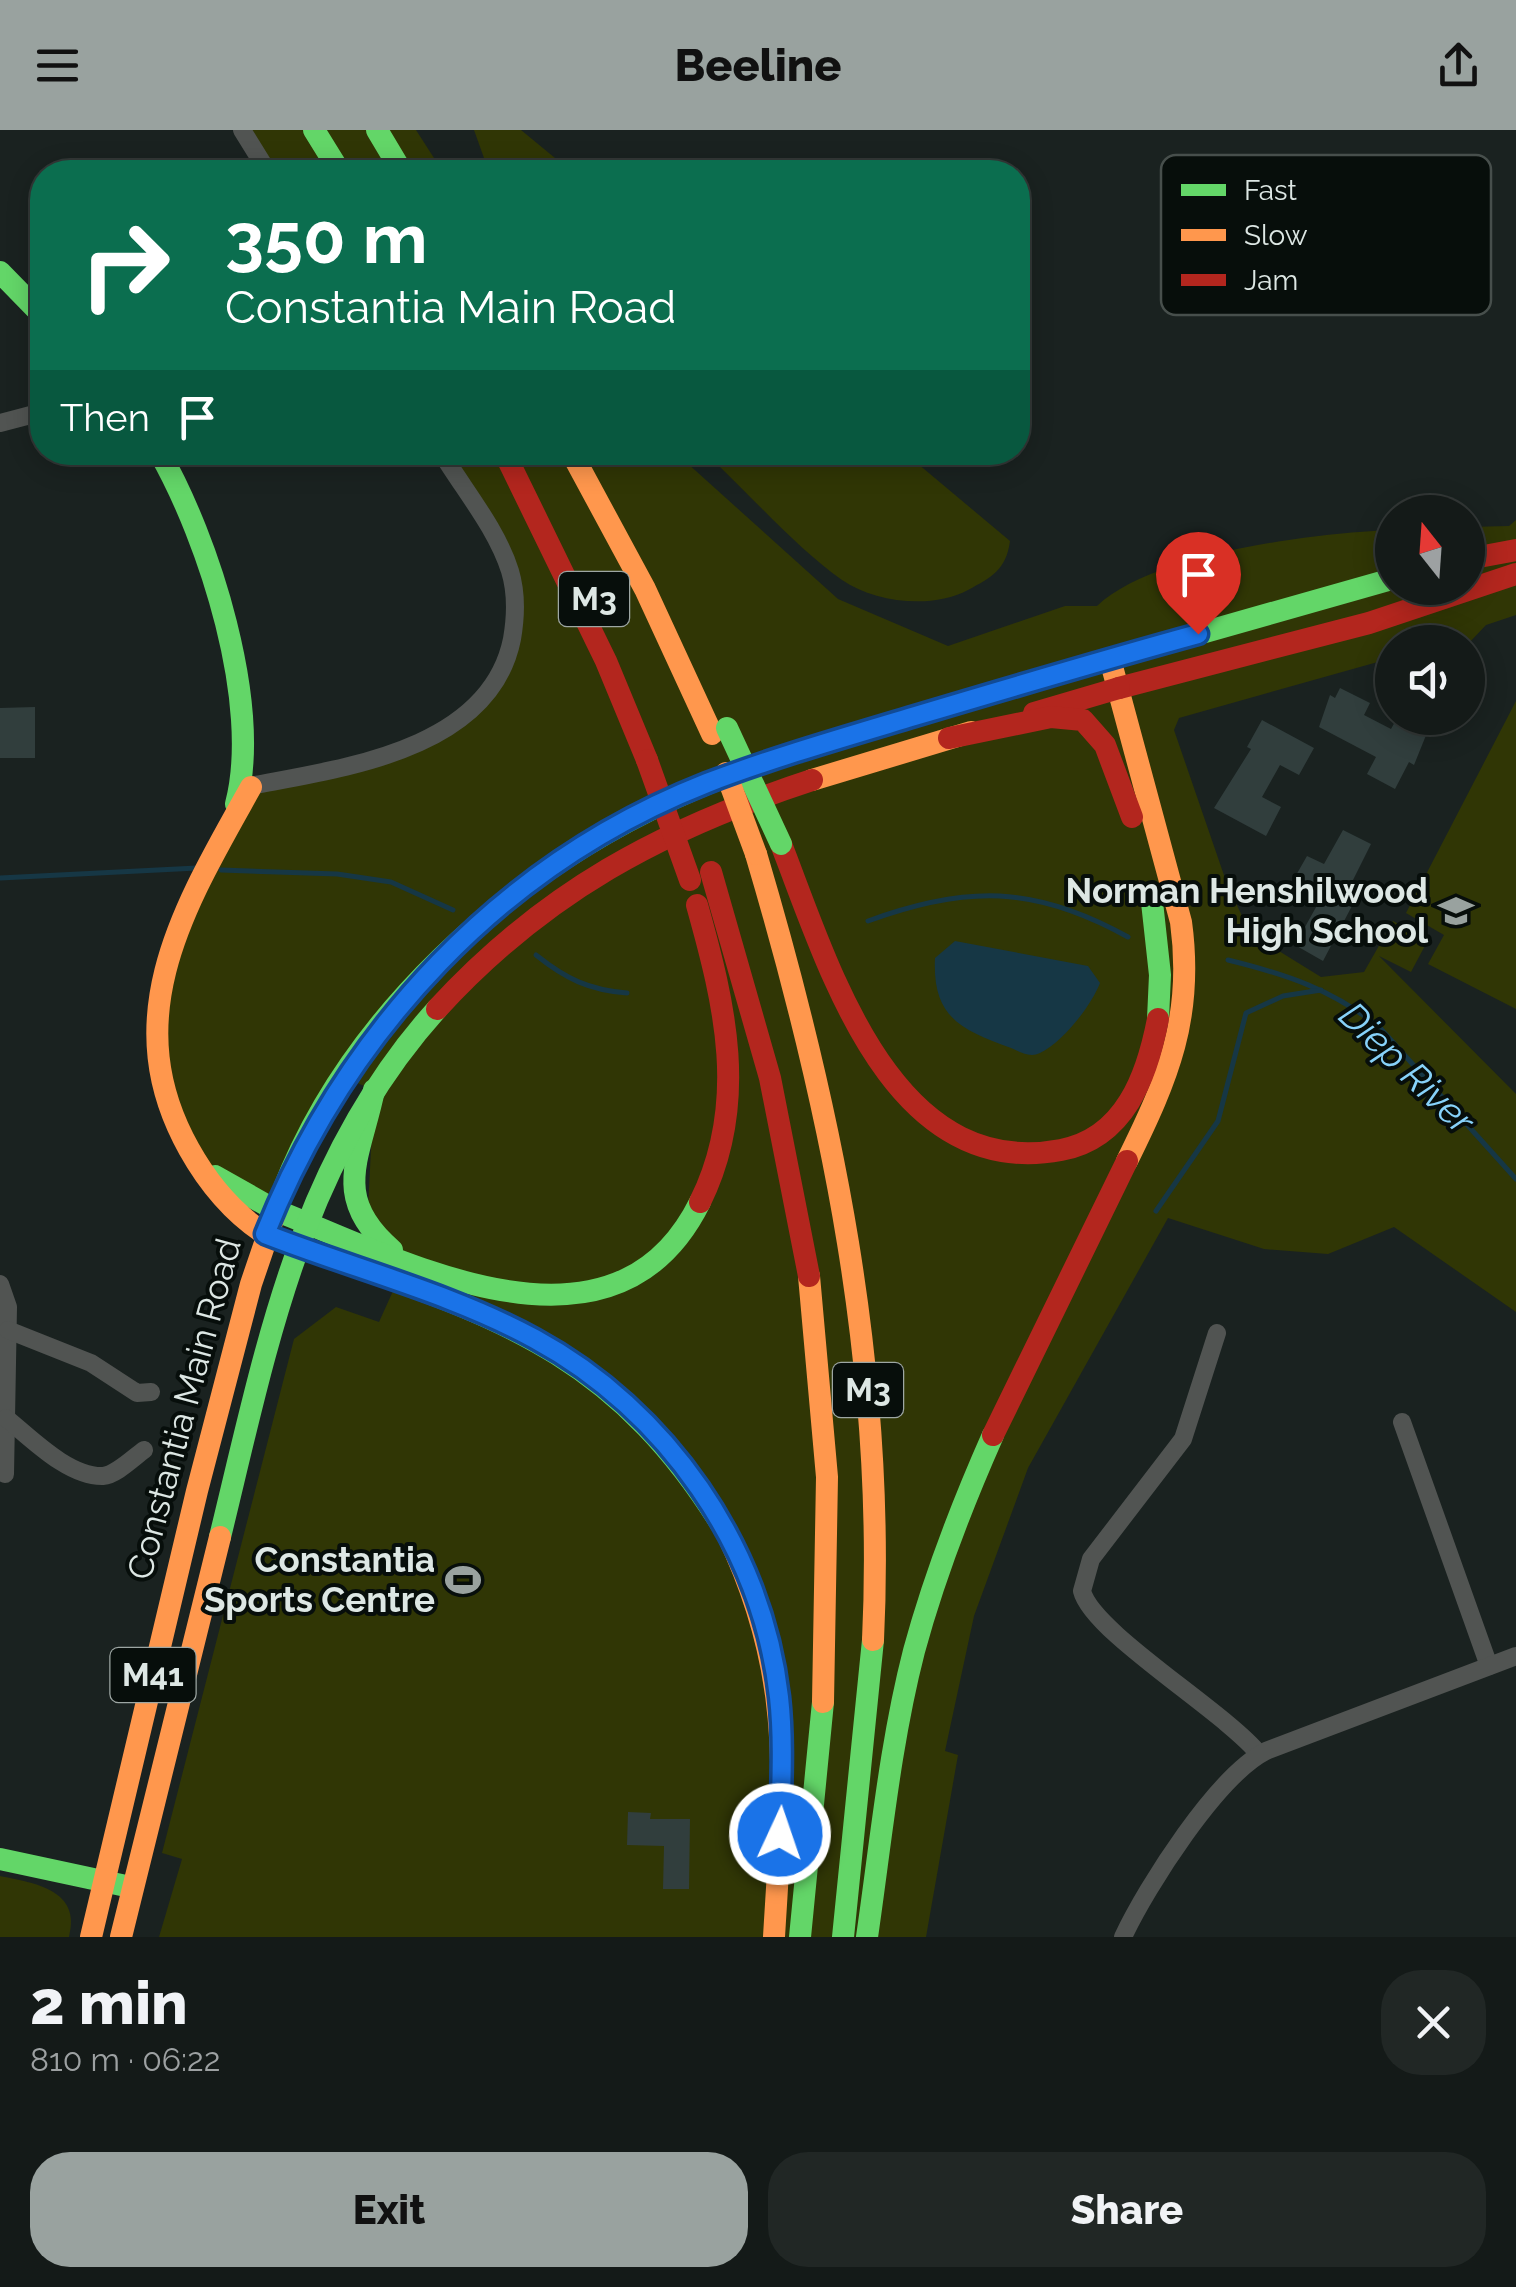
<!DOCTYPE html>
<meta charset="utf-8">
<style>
body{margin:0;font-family:Raleway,sans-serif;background:#212725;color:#f1f3f6;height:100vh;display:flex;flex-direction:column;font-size:38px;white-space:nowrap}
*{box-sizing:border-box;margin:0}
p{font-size:32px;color:#9da1a2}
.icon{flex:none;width:55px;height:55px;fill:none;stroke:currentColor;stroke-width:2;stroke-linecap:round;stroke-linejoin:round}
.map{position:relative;height:1807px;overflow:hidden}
.drawer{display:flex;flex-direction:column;background:#141a18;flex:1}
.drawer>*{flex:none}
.guide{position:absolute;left:30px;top:30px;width:1000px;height:305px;border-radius:40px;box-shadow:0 5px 25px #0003,0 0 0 2px #333837;background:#0b6e4f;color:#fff;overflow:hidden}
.needle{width:65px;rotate:343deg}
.tools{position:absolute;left:1375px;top:365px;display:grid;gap:20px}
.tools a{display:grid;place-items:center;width:110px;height:110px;border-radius:50%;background:#141a18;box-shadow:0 5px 25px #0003,0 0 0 2px #333837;font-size:50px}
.pin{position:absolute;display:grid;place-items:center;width:85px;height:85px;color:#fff;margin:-102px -42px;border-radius:50% 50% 50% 0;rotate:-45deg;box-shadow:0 0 10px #0007}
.pin .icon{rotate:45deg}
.me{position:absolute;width:110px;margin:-55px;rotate:3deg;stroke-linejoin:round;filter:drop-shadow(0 0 8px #0008)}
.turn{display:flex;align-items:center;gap:35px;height:210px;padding:0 30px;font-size:45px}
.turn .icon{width:130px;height:130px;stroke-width:2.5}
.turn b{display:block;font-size:70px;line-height:85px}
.then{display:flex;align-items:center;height:95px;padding:0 30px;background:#0003;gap:20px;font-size:38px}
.round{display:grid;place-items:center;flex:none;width:105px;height:105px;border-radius:40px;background:#212725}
.overview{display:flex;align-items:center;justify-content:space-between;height:170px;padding:0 30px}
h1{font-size:60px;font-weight:800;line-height:75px}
.primary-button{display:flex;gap:20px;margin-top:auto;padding:20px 30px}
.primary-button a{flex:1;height:115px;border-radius:40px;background:#99a29f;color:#111;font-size:40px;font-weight:800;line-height:115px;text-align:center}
.primary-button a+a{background:#212725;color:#f1f3f6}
header{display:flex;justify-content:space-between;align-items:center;height:130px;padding:0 30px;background:#99a29f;color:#111;font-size:45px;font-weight:800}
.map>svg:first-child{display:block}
.green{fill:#303605}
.water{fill:#163745}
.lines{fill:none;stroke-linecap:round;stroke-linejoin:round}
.stream{stroke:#163745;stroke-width:5}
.building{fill:#313e3d}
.street{stroke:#515452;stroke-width:18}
.fast{stroke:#63d668;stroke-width:22}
.slow{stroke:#ff974d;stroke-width:22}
.jam{stroke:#b3261e;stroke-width:22}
.fast-bridge{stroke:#63d668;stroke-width:22}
.slow-bridge{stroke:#ff974d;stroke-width:22}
.jam-bridge{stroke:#b3261e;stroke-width:22}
.route-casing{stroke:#114b97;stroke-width:25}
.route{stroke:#1a73e8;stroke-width:18}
.labels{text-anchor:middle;stroke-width:8;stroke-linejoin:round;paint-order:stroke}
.shield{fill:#070e0b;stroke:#9da6a3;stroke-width:2.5}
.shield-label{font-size:32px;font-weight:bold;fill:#dde7e4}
.poi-label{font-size:35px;font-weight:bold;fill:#dde7e4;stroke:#070e0b;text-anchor:end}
.street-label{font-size:35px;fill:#dde7e4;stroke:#070e0b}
.water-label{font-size:38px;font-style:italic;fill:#87d2f9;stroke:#070e0b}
.key{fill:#070e0b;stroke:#474f4c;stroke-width:2.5}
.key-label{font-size:28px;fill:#dde7e4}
</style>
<header><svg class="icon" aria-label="menu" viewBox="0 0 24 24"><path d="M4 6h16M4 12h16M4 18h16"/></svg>Beeline<svg class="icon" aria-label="share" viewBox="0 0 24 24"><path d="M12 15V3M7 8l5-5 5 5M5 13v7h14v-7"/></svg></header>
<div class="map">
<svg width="1516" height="1807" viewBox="0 0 1516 1807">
<rect width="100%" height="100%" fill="#1a2220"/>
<g class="green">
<polygon points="242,0 416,0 443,42 268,42"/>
<polygon points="474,0 521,0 572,42 489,42"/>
<path d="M 441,323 L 676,323 L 838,469 L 948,516 L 1065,476 L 1097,476 C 1153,423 1315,403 1392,400 L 1392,458 L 1468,458 L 1468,397 L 1509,396 L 1516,390 L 1516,485 L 1486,495 L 1468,514 L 1392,512 L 1392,528 L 1179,588 L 1174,600 L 1227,754 L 1250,803 L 1321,847 L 1364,842 L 1393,791 L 1428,810 L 1411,842 L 1379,826 L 1516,964 L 1516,1182 L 1394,1097 L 1328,1124 L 1264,1119 L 1168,1088 L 1028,1338 L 974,1486 L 945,1621 L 958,1625 L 926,1807 L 159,1807 L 182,1729 L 162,1723 L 294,1209 L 336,1177 L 379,1192 L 407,1130 L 367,1098 L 374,960 L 345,948 L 275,1080 L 188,1021 L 157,871 L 251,657 L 433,607 L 501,539 L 512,446 Z"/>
<path d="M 705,323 L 905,323 L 1010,411 C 1006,440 992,447 968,460 C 933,479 875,473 842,450 C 796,418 747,361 705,323 Z"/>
<polygon points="1516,571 1516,879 1428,834 1444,805 1406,783"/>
<path d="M 0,1746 C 35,1753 82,1760 69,1807 L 0,1807 Z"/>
</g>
<path class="water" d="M 955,811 L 1088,836 L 1100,853 C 1091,876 1063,912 1040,923 C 1030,928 1020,922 1011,918 C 962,900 932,888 935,828 Z"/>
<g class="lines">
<g class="stream">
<polyline points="221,740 337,744 391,752 453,780"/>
<polyline points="0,748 197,738"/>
<path d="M 868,791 C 966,755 1035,755 1128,807"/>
<path d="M 536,825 C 566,849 589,860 627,863"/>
<path d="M 1228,830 C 1285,844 1335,860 1381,899 L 1516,1049"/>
<polyline points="1156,1081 1218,991 1246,883 1283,866 1321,860"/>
</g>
</g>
<g class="building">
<polygon points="1340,558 1370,573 1364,585 1391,599 1397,588 1433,588 1414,635 1409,632 1395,659 1367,644 1376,627 1319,597 1330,565 1335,568"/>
<polygon points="35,577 35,628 0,628 0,578"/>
<polygon points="1262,590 1314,618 1299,645 1280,635 1262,667 1281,677 1266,706 1214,678 1251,619 1247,617"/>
<polygon points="1343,700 1371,714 1353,750 1363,755 1323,831 1295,815 1320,770 1291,754 1307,726 1324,734"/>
<polygon points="628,1682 651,1683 650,1689 690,1689 689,1759 663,1759 664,1716 627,1715"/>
</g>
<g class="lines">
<g class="street">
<polyline points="242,0 268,42"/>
<polyline points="0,293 42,282"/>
<path d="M 255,655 C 345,638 490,619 512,509 C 516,486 517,464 510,441 C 497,399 464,360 441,322"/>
<polyline points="0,1154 8,1177 5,1344"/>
<polyline points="8,1200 91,1233 137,1263 151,1262"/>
<path d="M 1217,1203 L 1183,1309 L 1091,1429 L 1082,1461 C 1092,1502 1224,1581 1259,1624"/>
<path d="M 6,1288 C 31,1308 68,1347 103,1346 C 116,1345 133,1328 144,1320"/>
<polyline points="1402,1292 1489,1536"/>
<path d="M 1123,1807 C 1147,1756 1217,1646 1266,1621 L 1516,1526"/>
</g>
<g class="fast">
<polyline points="314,0 340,42"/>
<polyline points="377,0 402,42"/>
<polyline points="0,142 42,185"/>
<path d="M 159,322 C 209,409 262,574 236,674"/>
<polyline points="1110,529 1392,449"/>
<polyline points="1151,763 1160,845 1158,889"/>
<path d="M 374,960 C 360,1028 330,1067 392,1120"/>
<polyline points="215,1046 275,1080"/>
<path d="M 282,1063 C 349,887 507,745 675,668 C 767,626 867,601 964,571"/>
<path d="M 275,1080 C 403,1131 614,1246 700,1072"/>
<path d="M 265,1104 C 470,1180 606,1203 727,1404"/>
<path d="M 220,1407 C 267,1215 300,1031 437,879"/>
<polyline points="0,1729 126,1756"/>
<polyline points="800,1807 823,1572"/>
<polyline points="843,1807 873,1510"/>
<path d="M 867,1807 C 881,1711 890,1614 914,1521 C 934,1447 962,1375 993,1305"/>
</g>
<g class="slow">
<polyline points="571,322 645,459 712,604"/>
<path d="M 1110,529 L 1181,792 C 1194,887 1168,948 1127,1031"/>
<polyline points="812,650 971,602"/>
<path d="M 251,657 C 185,775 115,887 189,1019 C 208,1053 233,1083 265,1104"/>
<path d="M 756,724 C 832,980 886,1241 873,1510"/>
<polyline points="809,1146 827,1347 823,1572"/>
<path d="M 727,1404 C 796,1548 783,1654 774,1807"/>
<polyline points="91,1807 197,1361 251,1154 282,1063"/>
<polyline points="121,1807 220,1407"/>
</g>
<g class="jam">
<polyline points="504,322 606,531 647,630"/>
<polyline points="1468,429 1516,420"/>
<polyline points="1119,558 1369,493 1516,444"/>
<polyline points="964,571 1110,529"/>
<polyline points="1034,583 1119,558"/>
<polyline points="949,608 1051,587 1083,590 1105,615 1132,687"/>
<path d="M 781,714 C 829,837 891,1052 1061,1020 C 1125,1008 1147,946 1158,889"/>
<polyline points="711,742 770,948 809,1146"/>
<path d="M 697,775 C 725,875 749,973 700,1072"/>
<path d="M 437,879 C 544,762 662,699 812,650"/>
<polyline points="993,1305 1127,1031"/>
</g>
<polyline class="fast-bridge" points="727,598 781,714"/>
<polyline class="slow-bridge" points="726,643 756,724"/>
<polyline class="jam-bridge" points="647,630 690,750"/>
</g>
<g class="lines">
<defs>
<path id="route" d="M 780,1704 C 781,1658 784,1612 779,1567 C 762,1417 666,1280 535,1209 C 451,1163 354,1139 265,1104 C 346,901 501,734 707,653 C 775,627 845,607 915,586 C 1009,558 1103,530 1198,504"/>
</defs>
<use href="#route" class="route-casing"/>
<use href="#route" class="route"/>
</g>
<defs>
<symbol id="school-bare" viewBox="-9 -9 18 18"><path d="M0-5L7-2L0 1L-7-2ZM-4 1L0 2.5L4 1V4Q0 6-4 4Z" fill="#99a29f" stroke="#070e0b" stroke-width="2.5" paint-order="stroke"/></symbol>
<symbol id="stadium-bare" viewBox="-9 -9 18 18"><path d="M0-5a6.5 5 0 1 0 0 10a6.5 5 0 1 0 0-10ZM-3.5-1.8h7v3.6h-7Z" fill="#99a29f" stroke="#070e0b" stroke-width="2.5" paint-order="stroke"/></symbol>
</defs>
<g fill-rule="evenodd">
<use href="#school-bare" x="1431" y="756" width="50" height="50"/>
<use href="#stadium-bare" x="438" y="1425" width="50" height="50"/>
</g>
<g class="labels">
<g class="shield">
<rect x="559" y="442" width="70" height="54" rx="8"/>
<rect x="833" y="1233" width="70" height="54" rx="8"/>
<rect x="110.5" y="1518" width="85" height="54" rx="8"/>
</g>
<g class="shield-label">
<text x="594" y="480">M3</text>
<text x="868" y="1271">M3</text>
<text x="153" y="1556">M41</text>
</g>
<g class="poi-label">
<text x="1428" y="773">Norman Henshilwood<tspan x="1428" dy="40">High School</tspan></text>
<text x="435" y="1442">Constantia<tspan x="435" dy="40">Sports Centre</tspan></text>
</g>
<g class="street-label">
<text transform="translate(184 1279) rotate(-75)" y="12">Constantia Main Road</text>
</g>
<g class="water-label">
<text transform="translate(1407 938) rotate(44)" y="13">Diep River</text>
</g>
</g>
<rect x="1161" y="25" width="330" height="160" rx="15" class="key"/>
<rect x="1181" y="54" width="45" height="12" fill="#63d668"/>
<rect x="1181" y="99" width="45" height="12" fill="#ff974d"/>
<rect x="1181" y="144" width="45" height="12" fill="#b3261e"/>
<g class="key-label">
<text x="1244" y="70">Fast</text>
<text x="1244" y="115">Slow</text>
<text x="1244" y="160">Jam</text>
</g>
</svg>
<div class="tools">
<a><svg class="needle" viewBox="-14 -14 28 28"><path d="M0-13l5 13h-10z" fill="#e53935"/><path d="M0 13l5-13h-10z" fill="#9da1a2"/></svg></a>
<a><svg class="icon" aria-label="sound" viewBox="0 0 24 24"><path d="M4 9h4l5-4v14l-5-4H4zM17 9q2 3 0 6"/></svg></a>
</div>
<div class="pin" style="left:1198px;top:504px;background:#d93025"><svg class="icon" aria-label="arrive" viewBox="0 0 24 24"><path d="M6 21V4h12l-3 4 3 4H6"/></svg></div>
<svg class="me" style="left:780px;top:1704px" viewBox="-20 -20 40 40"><circle r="17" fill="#1a73e8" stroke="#fff" stroke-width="3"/><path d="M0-11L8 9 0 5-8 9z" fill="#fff"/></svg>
<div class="guide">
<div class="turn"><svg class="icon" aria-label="right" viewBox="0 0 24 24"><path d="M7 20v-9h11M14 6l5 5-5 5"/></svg><div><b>350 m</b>Constantia Main Road</div></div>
<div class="then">Then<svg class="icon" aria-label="arrive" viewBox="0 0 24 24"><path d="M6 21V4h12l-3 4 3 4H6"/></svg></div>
</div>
</div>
<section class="drawer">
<div class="overview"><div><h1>2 min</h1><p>810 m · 06:22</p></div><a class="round"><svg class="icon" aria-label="close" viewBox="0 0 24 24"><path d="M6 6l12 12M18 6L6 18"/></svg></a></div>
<div class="primary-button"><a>Exit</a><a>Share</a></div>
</section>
